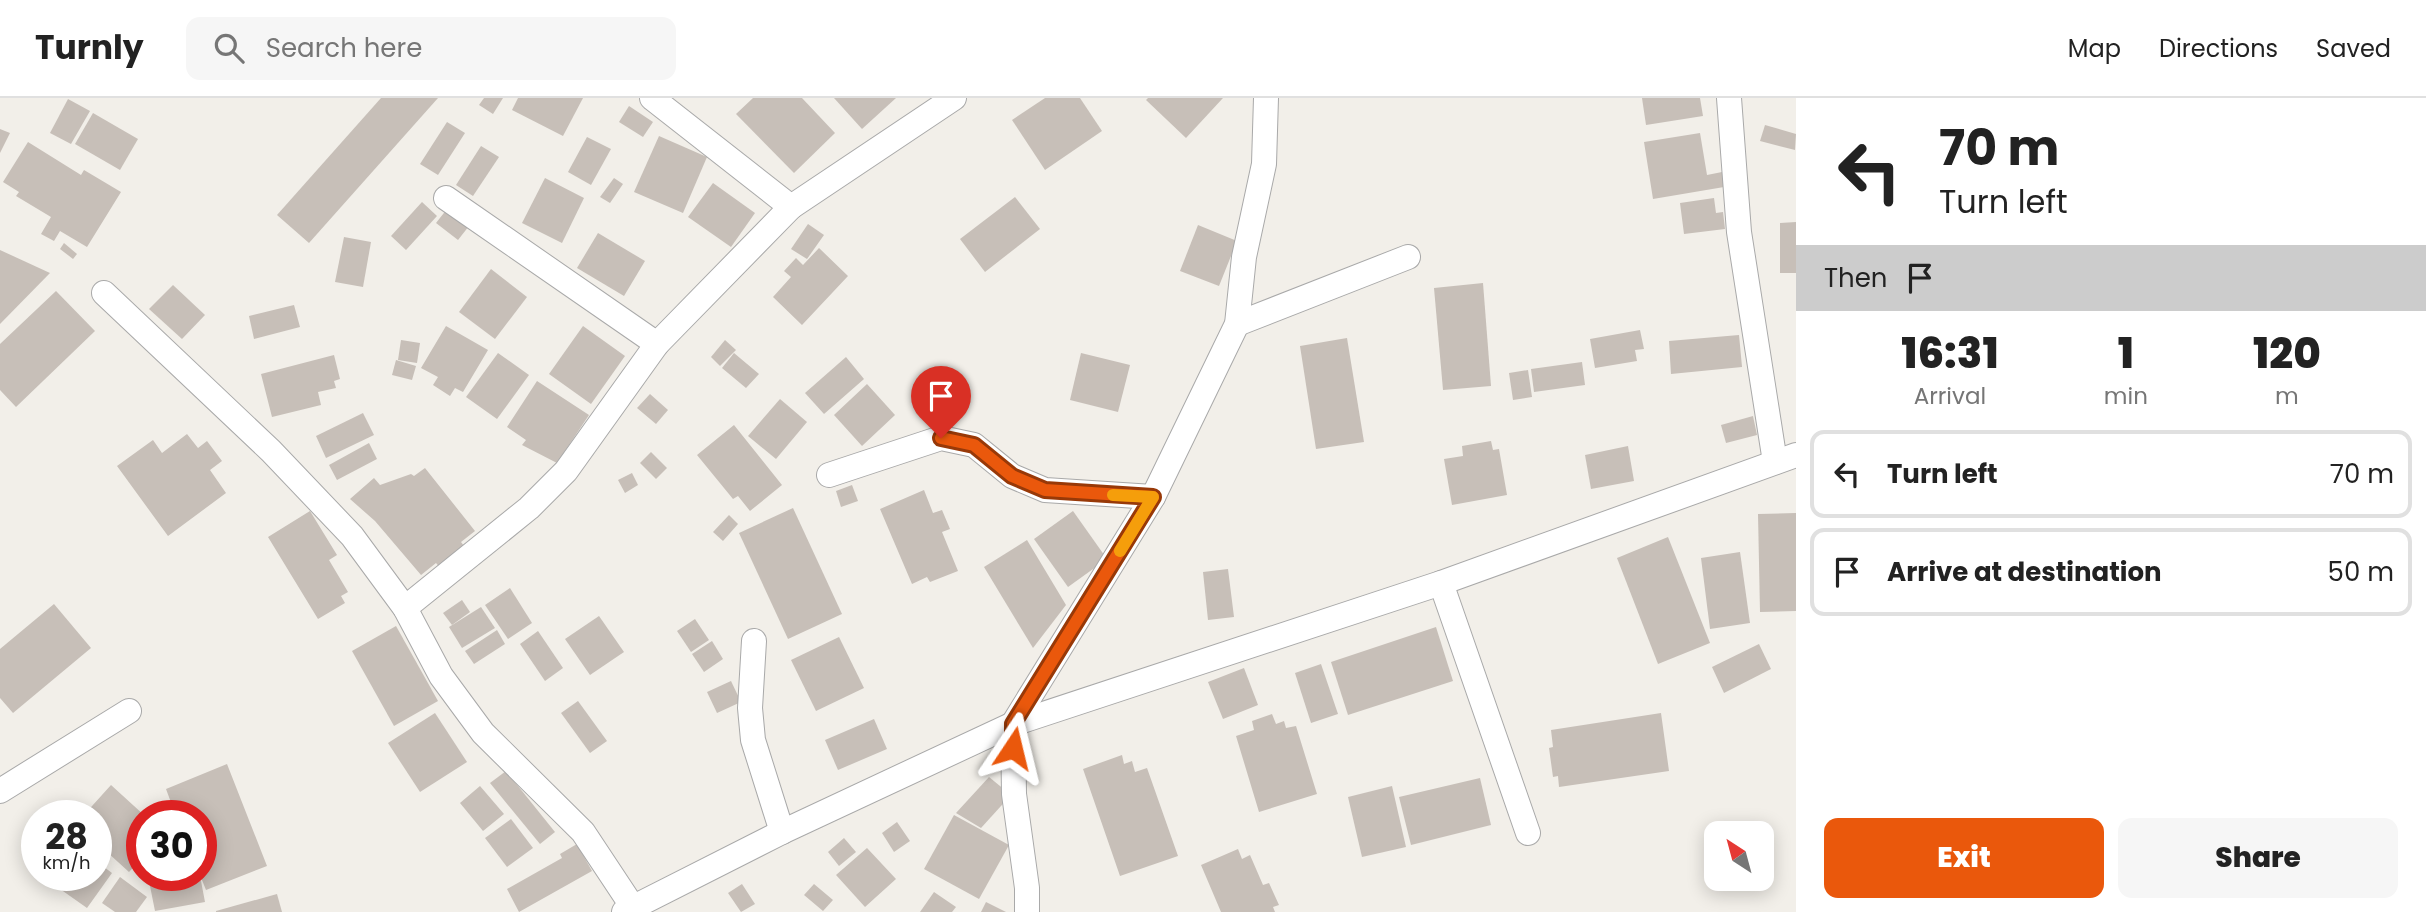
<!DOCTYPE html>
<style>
body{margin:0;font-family:Poppins,sans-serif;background:#f6f6f6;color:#222;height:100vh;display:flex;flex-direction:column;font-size:26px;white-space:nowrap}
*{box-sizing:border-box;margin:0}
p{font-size:23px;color:#767676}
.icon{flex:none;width:38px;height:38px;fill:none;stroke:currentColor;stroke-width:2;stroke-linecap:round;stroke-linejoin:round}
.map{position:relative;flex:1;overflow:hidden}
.panel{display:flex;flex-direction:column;background:#fff;width:630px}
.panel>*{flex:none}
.banner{background:#fff;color:#222;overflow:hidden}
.needle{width:46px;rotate:324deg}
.buttons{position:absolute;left:1704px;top:723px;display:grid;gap:14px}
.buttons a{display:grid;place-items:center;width:70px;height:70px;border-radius:14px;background:#fff;box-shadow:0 4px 18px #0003;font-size:35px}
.speed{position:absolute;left:21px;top:702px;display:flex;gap:14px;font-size:35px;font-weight:700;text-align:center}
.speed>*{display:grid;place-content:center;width:91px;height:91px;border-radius:50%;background:#fff;box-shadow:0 4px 18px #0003;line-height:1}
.speed small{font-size:18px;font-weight:400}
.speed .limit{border:10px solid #d22;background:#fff;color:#111}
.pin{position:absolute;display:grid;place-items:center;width:60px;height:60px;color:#fff;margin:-72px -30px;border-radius:50% 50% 50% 0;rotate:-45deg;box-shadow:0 0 7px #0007}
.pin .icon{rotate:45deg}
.me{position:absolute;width:77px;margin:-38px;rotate:10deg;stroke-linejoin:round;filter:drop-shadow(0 0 5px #0008)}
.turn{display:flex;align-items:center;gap:24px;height:147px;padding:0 28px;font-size:32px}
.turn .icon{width:91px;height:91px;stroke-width:2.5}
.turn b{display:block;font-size:49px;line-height:60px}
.then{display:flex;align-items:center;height:66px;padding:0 28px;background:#0003;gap:14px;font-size:26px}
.eta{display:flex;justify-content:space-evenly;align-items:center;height:119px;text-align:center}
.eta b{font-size:42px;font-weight:800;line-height:49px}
.button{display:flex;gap:14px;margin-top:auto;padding:14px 28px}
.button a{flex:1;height:80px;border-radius:14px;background:#ea580c;color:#fff;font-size:28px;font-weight:800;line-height:80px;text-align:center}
.button a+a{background:#f6f6f6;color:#222}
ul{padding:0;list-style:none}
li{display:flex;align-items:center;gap:21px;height:88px;margin:0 14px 10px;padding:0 14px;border:4px solid #e0e0e0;border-radius:14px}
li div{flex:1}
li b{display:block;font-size:26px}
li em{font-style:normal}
header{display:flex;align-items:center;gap:42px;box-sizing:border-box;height:98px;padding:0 35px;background:#fff;border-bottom:2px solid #e0e0e0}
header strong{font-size:33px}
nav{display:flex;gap:38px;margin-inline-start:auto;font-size:24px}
.search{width:490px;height:63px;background:#f6f6f6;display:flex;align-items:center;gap:18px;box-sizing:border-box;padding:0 24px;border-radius:14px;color:#767676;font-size:26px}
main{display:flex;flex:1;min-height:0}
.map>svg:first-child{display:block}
.building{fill:#c7bfb8}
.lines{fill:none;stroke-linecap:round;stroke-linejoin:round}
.street-casing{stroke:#a9a9a9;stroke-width:26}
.street{stroke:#fff;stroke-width:24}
.route-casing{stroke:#983908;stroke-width:18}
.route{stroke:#ea580c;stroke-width:12}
.slow{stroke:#f59e0b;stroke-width:12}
</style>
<header>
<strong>Turnly</strong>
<div class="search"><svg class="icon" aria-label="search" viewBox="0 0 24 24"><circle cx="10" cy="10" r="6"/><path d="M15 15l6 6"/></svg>Search here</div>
<nav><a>Map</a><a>Directions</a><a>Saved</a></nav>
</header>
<main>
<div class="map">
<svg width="1796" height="814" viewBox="0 0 1796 814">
<rect width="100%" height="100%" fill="#f2efe9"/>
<g class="building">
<polygon points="381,0 438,0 309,145 277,117"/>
<polygon points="484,0 503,0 493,16 479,7"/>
<polygon points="518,0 583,0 563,38 512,12"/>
<polygon points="753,0 802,0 835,35 794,75 736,16"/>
<polygon points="834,0 896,0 862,31"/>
<polygon points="1045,0 1080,0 1102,33 1045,72 1012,22"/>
<polygon points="1148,0 1223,0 1186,40 1146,2"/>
<polygon points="1642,0 1700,0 1703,18 1646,27"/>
<polygon points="68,1 90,13 71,46 50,35"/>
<polygon points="629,8 653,24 643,39 619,24"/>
<polygon points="93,15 138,41 120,72 75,46"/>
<polygon points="447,24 465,35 438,77 420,66"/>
<polygon points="1765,27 1796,36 1795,52 1760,43"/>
<polygon points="0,31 10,35 0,55"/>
<polygon points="1700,35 1707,77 1727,73 1730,88 1653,101 1644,44"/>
<polygon points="659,38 707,59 683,115 634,94"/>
<polygon points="587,39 611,51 591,87 568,74"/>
<polygon points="28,44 81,77 84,72 121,94 87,149 60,133 54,143 41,136 51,119 16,98 19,94 3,84"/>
<polygon points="481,48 499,59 473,98 456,87"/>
<polygon points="545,80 584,100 562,145 522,125"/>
<polygon points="614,80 623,86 610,105 600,99"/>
<polygon points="713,85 755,115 731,149 688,119"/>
<polygon points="1015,99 1040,131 985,174 960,141"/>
<polygon points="1714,100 1716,115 1723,114 1725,131 1684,136 1680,105"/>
<polygon points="422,104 437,118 406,152 391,138"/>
<polygon points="447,111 469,128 458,142 436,125"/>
<polygon points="1796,124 1796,175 1780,175 1780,125"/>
<polygon points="808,126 824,137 807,161 791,151"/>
<polygon points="1198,127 1237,143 1219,188 1180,173"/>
<polygon points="598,135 645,163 624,198 577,170"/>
<polygon points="344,139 371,144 363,189 335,184"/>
<polygon points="64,145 77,156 73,161 60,151"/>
<polygon points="819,150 848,178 802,227 773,199 791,179 784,173 796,160 803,167"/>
<polygon points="0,152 50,175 0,226"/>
<polygon points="491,171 527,199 495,241 459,214"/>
<polygon points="1483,185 1491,288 1443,292 1434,190"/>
<polygon points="173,187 205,217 182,241 149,211"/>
<polygon points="56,193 95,233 16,309 0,292 0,246"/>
<polygon points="294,207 300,229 254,241 249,218"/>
<polygon points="446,228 488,252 463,294 455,290 450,298 433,287 438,279 421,270"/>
<polygon points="583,228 625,258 591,306 549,276"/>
<polygon points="1640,232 1644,251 1635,252 1637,263 1595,270 1590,241"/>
<polygon points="1739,237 1742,269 1671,276 1669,243"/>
<polygon points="1347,240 1364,344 1316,351 1300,248"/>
<polygon points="401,242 420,245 417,265 398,262"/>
<polygon points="725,242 736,252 720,268 711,259"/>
<polygon points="498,255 529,277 497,321 466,299"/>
<polygon points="734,255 759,276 746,290 722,270"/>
<polygon points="1081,255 1130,267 1118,314 1070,302"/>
<polygon points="334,257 340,281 334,283 336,290 318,294 321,307 272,319 261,276"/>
<polygon points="846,259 864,281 824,316 805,295"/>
<polygon points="396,262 416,268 412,282 392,277"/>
<polygon points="1582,264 1585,287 1534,294 1531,271"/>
<polygon points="1528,272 1532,299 1513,302 1509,275"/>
<polygon points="537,283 589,317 557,365 522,347 526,342 507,329"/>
<polygon points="867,286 895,317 862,348 834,317"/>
<polygon points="650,296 668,312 656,326 637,310"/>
<polygon points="780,301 807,324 776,361 748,338"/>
<polygon points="363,315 374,337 326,360 316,338"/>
<polygon points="1753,318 1757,337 1726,345 1721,327"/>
<polygon points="734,327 782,387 750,413 738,398 733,401 697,357"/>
<polygon points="187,336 198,350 207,343 222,363 210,372 226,395 168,438 117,368 153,342 162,355"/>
<polygon points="1491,343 1493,352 1499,351 1507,397 1452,407 1444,361 1463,358 1462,348"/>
<polygon points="369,345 377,361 337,382 329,367"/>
<polygon points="1628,348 1634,383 1591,391 1585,357"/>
<polygon points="651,354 667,370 656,381 640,365"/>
<polygon points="425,370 475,433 461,444 467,452 442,472 436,465 421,477 375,423 350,401 374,380 380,387 411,376 414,378"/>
<polygon points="632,375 638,387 625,395 618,382"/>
<polygon points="852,387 858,403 841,409 836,393"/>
<polygon points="924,392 933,415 942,412 950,431 942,434 958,473 930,484 927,479 912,486 880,411"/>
<polygon points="793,410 842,516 788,541 739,435"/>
<polygon points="310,413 337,457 329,462 348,494 341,498 345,505 318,521 268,439"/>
<polygon points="1073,413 1107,461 1068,489 1034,441"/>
<polygon points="1796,415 1796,513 1760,514 1758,416"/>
<polygon points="729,417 738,426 723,443 713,434"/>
<polygon points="1668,439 1710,545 1658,566 1617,460"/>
<polygon points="1027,442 1066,507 1033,550 984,469"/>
<polygon points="1740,454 1750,525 1710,531 1701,460"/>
<polygon points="1228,471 1234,519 1208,522 1203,474"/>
<polygon points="510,490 532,525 508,541 485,507"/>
<polygon points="462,502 470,514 452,527 443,515"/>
<polygon points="54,506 91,550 13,615 0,600 0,551"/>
<polygon points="481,509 495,530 462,550 449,529"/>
<polygon points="599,518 624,554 590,577 565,541"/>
<polygon points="695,521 709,542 691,554 677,533"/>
<polygon points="396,528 438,603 394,628 352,553"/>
<polygon points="1436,529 1453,583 1348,617 1331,564"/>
<polygon points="497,532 505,546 474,566 465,553"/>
<polygon points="538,533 563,570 545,583 520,546"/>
<polygon points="839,539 864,590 816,613 791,562"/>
<polygon points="712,543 723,561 704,574 692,556"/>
<polygon points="1759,546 1771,571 1724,595 1712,569"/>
<polygon points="1321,566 1338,616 1311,625 1295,575"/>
<polygon points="1244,570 1258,607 1223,621 1208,584"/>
<polygon points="731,583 741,604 717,615 707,594"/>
<polygon points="578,603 607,643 590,655 561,615"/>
<polygon points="435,615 467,664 420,694 388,645"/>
<polygon points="1661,615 1669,673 1559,689 1558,678 1553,679 1549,650 1553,649 1551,632"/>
<polygon points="1272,616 1276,626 1284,623 1286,630 1296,628 1317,696 1259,714 1236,638 1254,632 1252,623"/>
<polygon points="874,621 887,651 838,672 825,642"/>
<polygon points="1122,657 1124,666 1132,663 1135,674 1147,670 1178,758 1120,778 1083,671"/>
<polygon points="227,666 267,768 206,792 200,777 201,718 176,718 166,691"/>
<polygon points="506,673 555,734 540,746 490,685"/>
<polygon points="989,679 1011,697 981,730 956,715"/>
<polygon points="1480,680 1491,727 1411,747 1399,699"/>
<polygon points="111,687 145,718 142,718 142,760 129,774 96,744 96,718 83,718"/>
<polygon points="480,688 504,716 483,733 460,705"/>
<polygon points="1392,688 1406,749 1362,759 1348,699"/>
<polygon points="954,717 1009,747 979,801 924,771"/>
<polygon points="511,721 533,750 507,769 485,740"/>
<polygon points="897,724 910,743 894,754 882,735"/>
<polygon points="844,740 856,754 839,768 828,754"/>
<polygon points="577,746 592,773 519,814 507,791 562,760 560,756"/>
<polygon points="867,750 896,781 865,809 836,777"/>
<polygon points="1238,751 1242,761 1250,757 1263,787 1269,785 1279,807 1273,809 1275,814 1221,814 1201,767"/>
<polygon points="96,763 112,775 87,810 43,779 96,777"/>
<polygon points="185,777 187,785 201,783 205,804 155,813 148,778"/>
<polygon points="120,779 147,799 136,814 115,814 102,805"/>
<polygon points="742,786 755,806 741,814 728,795"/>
<polygon points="814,786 833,802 823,813 804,797"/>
<polygon points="934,794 956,809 952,814 920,814"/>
<polygon points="277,796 282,814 216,814 216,813"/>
<polygon points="986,804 1006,814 981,814"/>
</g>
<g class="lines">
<defs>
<g id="street">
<polyline points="652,0 791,109"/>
<polyline points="1729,0 1739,134 1775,364"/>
<polyline points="446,100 657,246"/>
<polyline points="104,195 271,353 352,438 405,510 441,578 483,635 583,734 636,814"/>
<polyline points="1237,226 1408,159"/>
<polyline points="829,377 941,340 974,347 1012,378 1045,392 1153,399"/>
<polyline points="1441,485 1528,735"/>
<polyline points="405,510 529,410 566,373 657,246 791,109 954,0"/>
<polyline points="754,543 750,610 753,642 782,734"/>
<polyline points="0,693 129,613"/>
<polyline points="624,814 782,734 1013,626 1441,485 1796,357"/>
<polyline points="1027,814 1027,790 1014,696 1013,626 1153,399 1237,226 1244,159 1264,66 1266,0"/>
</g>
</defs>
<use href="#street" class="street-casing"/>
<use href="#street" class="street"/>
</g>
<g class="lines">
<defs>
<polyline id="route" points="941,340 974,347 1012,378 1045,392 1153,399 1013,626 1013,650"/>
</defs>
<use href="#route" class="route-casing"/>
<use href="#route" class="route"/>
<polyline class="slow" points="1113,397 1153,399 1120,453"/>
</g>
</svg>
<div class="buttons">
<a><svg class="needle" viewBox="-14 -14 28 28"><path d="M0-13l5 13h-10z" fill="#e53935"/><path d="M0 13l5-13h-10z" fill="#767676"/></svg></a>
</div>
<div class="speed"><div>28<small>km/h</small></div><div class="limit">30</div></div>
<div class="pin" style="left:941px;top:340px;background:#d93025"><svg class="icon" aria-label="arrive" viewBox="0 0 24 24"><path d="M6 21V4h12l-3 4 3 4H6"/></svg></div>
<svg class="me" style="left:1013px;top:650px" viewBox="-20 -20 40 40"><path d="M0-17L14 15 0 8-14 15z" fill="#ea580c" stroke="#fff" stroke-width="4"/></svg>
</div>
<section class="panel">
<div class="banner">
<div class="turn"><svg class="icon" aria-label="left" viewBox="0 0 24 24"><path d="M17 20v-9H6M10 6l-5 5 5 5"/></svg><div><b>70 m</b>Turn left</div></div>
<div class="then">Then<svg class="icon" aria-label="arrive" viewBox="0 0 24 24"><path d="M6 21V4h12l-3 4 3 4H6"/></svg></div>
</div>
<div class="eta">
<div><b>16:31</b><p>Arrival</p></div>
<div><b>1</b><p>min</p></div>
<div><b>120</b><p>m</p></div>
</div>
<ul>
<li><svg class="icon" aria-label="left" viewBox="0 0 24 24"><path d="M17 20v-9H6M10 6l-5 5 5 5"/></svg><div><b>Turn left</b></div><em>70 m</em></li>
<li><svg class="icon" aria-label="arrive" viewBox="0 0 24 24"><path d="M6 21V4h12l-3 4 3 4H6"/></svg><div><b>Arrive at destination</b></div><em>50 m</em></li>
</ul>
<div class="button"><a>Exit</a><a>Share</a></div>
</section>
</main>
